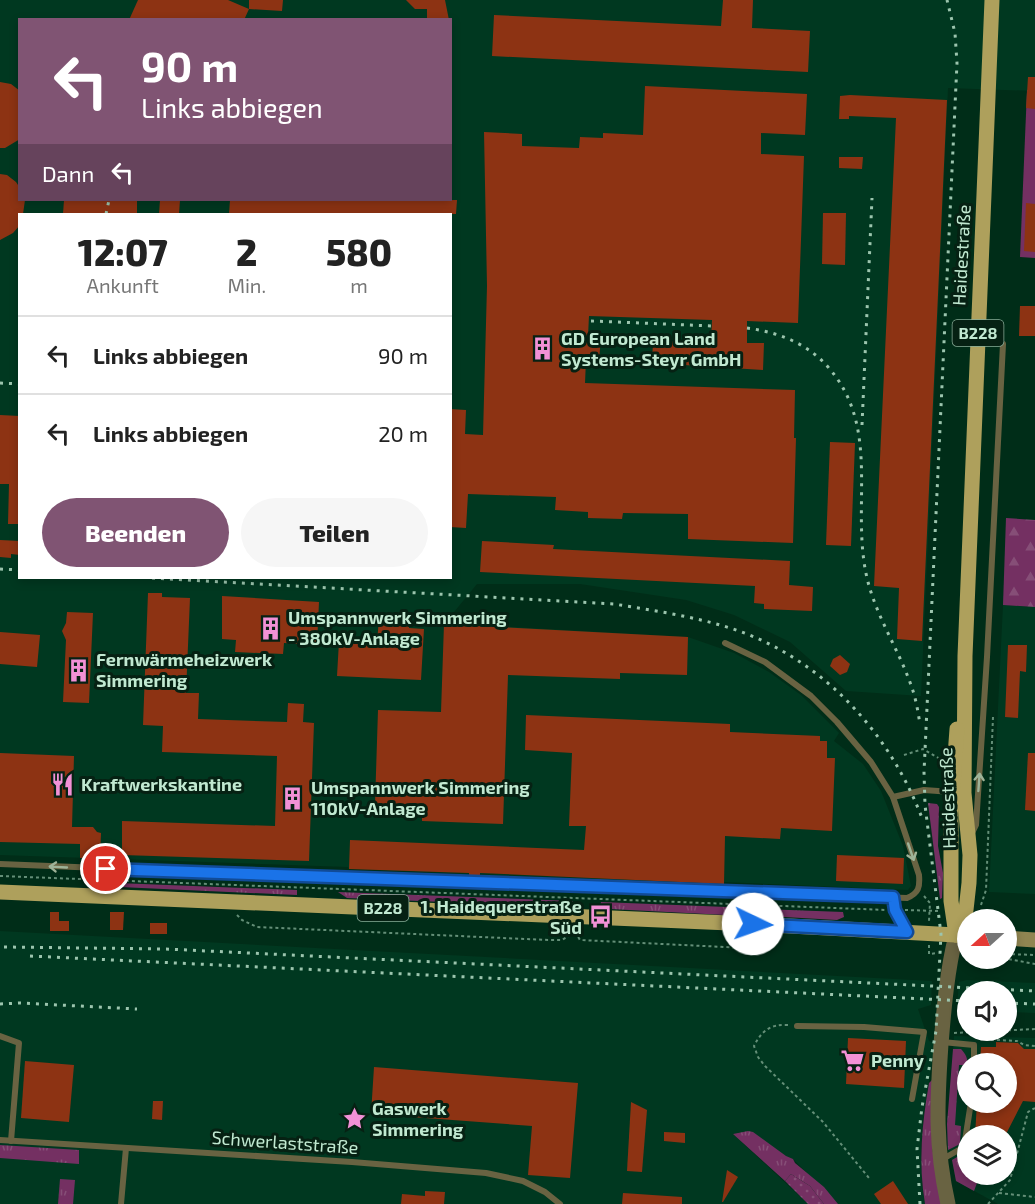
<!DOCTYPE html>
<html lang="de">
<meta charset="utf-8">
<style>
body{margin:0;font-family:"Exo 2",sans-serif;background:#f6f6f6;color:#222;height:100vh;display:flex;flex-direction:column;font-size:22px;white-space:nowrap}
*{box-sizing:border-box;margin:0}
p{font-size:20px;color:#767676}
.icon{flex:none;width:33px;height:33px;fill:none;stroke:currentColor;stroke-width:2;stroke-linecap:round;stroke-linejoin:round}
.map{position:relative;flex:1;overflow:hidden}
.panel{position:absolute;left:18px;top:213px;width:434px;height:366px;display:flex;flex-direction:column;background:#fff;border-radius:0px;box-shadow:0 3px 9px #0003}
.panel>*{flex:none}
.guide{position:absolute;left:18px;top:18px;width:434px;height:183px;border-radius:0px;box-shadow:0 3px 9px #0003;background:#805473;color:#fff;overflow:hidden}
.needle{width:39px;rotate:249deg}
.fabs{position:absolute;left:957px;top:909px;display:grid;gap:12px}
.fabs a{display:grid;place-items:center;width:60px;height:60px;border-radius:50%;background:#fff;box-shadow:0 3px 9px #0003;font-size:30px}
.pin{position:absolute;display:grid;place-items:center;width:51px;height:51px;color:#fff;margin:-26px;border:3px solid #fff;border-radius:50%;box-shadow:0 2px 6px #0007}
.me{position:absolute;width:66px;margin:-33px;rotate:93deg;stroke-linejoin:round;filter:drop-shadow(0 0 4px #0008)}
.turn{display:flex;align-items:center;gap:21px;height:126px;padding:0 24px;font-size:27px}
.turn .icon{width:78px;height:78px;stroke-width:2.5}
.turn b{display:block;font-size:42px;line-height:51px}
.then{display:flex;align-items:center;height:57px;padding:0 24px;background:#0003;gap:12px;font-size:22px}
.eta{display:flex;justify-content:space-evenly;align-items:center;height:102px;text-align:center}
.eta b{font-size:36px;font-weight:800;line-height:42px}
.primary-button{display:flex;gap:12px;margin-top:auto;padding:12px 24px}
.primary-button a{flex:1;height:69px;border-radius:36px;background:#805473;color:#fff;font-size:24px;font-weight:800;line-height:69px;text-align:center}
.primary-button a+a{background:#f6f6f6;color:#222}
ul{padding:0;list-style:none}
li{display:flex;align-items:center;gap:18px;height:78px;padding:0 24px;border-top:2px solid #e0e0e0}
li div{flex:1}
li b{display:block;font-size:22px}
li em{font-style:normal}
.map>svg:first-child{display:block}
.built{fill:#003820;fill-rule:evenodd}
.grass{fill:url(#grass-tufts)}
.forest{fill:url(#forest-firs)}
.park{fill:url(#park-dots)}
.pitch{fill:#743062}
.building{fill:#8d3313}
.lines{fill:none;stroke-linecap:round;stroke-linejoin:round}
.path{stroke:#648f78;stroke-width:2;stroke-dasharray:3 3;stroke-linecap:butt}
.service{stroke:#696342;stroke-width:6}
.tertiary{stroke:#696342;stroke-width:15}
.secondary{stroke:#908551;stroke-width:15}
.primary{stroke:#aea05c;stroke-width:15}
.rail{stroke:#9cc5ae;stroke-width:3;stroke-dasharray:3 6;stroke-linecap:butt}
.oneway{stroke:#9eb398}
.route-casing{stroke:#114b97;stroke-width:15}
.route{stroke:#1a73e8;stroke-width:10}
.labels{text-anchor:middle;stroke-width:6;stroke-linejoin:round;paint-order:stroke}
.shield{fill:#062113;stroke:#89ad98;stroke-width:1.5}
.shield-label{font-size:16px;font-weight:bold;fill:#c1e9d1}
.street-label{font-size:18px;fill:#c1e9d1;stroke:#062113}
.poi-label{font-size:18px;font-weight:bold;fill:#c1e9d1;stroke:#062113;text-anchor:start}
</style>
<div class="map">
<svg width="1035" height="1204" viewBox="0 0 1035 1204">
<defs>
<pattern id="grass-tufts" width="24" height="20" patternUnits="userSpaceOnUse" patternTransform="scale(1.5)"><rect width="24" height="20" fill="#743062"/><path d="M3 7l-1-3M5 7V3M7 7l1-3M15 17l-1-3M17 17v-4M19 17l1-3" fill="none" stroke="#864e77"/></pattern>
<pattern id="forest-firs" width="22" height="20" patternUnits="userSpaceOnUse" patternTransform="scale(1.5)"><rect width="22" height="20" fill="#743062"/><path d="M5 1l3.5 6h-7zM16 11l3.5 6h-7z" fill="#864e77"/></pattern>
<pattern id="park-dots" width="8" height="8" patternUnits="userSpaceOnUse" patternTransform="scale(1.5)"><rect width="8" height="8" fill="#743062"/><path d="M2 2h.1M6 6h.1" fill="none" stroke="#864e77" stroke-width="1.8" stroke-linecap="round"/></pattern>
</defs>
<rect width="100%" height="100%" fill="#002d18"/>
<g class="built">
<path d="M 0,0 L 1035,0 L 1035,91 L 948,88 L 921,696 L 846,691 L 790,642 L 734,615 L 686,600 L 580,584 L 477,584 L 445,623 L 688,637 L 734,653 L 769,672 L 801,695 L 839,733 L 834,741 L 863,764 L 881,791 L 903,846 L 911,886 L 908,890 L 724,882 L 724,884 L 349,869 L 348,867 L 0,855 ZM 20,20 L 450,20 L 450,200 L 20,200 ZM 20,214 L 450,214 L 450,578 L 20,578 Z"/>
<polygon points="1003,605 1035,607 1035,894 989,892"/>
<polygon points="0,931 932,981 931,1005 918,1009 929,1041 935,1043 924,1112 921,1146 922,1186 925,1204 838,1204 793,1159 786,1157 755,1134 748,1131 733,1134 808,1204 0,1204"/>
<polygon points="967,980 1035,983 1035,1013 1007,1012 1006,992 968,992 967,1009 957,1006 959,982"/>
<path d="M 954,1036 L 1035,1038 L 1035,1204 L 998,1204 L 956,1181 L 952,1160 L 948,1150 L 947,1139 ZM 968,1064 L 1006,1064 L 1006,1102 L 968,1102 ZM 968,1136 L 1006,1136 L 1006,1174 L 968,1174 Z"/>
</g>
<g class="grass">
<polygon points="928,803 937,804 939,807 938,846 943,873 942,898 940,899"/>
<polygon points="117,883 297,890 297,895 120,887"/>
<polygon points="338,892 573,901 568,906 563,907 347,898"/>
<polygon points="601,902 752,908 749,914 744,916 610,909 610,905 600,905"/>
<polygon points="760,909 843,912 844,917 837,920 767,916 761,913"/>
<path d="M 953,1049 L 961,1049 C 966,1055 968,1058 967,1065 L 959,1065 L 955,1125 L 961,1126 L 960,1144 L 948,1150 L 947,1124 Z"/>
<path d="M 932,1080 L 932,1147 L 942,1204 L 925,1204 C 918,1163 922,1123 929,1083 Z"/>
<polygon points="748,1131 753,1132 786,1156 793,1159 795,1163 824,1187 838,1204 824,1204 810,1186 791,1174 785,1181 733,1134"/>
<polygon points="0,1145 79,1150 79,1164 0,1158"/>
<polygon points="967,1151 968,1174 972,1175 972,1180 977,1183 974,1191 956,1181 952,1160"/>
<polygon points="60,1179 75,1180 73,1204 58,1204"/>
</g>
<polygon class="forest" points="1006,518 1035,520 1035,607 1003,605"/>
<polygon class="park" points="791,1174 810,1186 824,1204 808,1204 785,1181"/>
<polygon class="pitch" points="1027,90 1035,91 1035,258 1020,257"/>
<g class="building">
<polygon points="138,0 228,0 249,9 244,20 129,20"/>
<polygon points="249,0 283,0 282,11 249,9"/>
<polygon points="406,0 445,0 449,20 427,20 427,9 415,9"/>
<polygon points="723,0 753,0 752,28 810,31 808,72 492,56 494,15 721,26"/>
<polygon points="1028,77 1035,77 1035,109 1026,108"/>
<polygon points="0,82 11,84 20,91 20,139 5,148 0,148"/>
<polygon points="645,86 807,94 805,135 761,133 761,154 804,156 798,323 747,321 747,343 764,343 763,370 652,363 653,341 711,342 712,320 589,316 588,336 601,337 599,361 586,360 585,383 795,390 794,438 796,438 793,543 688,539 688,514 623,513 622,519 588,518 588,512 555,510 556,497 468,494 466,528 450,527 450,409 466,410 465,434 483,435 487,286 484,132 522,134 522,146 579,148 580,137 603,138 603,133 643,135"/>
<polygon points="850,95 947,100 922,641 897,639 899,588 874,586 896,118 849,116 849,119 839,119 840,96"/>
<polygon points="839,157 863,157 862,169 839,168"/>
<polygon points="0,174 7,175 16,182 20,188 20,200 25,200 23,214 20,214 20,225 13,233 0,240"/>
<polygon points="64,200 137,200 137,214 63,214"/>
<polygon points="160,200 180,200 179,214 159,214"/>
<polygon points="230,200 457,200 456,214 229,214"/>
<polygon points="1026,203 1035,204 1035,252 1024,251"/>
<polygon points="823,213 846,213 845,265 822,264"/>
<polygon points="1020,306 1035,306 1035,336 1019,336"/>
<polygon points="0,415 20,416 20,524 8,524 9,484 0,484"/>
<polygon points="830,442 855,443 851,546 826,545"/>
<polygon points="0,540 20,541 20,555 11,554 11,558 0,557"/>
<polygon points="482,541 554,545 553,549 790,561 789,585 813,587 812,611 764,609 764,604 754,603 755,586 480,572"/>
<polygon points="148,593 162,593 162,597 190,598 186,693 199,693 198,719 287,722 288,703 304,704 303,722 314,723 309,861 122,855 122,821 275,826 277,756 162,752 163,726 143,725"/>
<polygon points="222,596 319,602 317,645 284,643 283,654 235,652 236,640 222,639"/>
<polygon points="67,612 93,613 89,703 63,702 66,640 62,631 66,623"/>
<polygon points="379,617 409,619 409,628 424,629 421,680 337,676 339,641 377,644"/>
<polygon points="444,624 688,637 687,675 620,673 620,679 508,675 503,824 422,821 422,805 375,804 378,710 441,712"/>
<polygon points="0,632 40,635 37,667 0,664"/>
<polygon points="1008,645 1027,645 1026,672 1020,671 1018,718 1005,717"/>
<polygon points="840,655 850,664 847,672 840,675 830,666 833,659"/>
<polygon points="526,715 730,724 730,732 820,736 820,741 827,741 827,758 835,758 832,831 781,828 780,839 725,836 724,884 480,873 480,878 469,877 469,873 349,869 350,840 584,850 586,826 569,826 572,753 525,750"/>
<polygon points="0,753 74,756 72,827 93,827 97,832 101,833 100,858 80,858 80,844 0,842"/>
<polygon points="1028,753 1035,753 1035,811 1025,810"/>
<polygon points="837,855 904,858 903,884 836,881"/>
<polygon points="50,912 59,912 59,921 69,921 69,931 50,931"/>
<polygon points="110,912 124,912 123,930 110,930"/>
<rect x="150" y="923" width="17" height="11"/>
<polygon points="848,1038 906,1041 904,1088 846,1084"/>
<polygon points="996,1042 1018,1043 1024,1049 1035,1049 1035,1102 1023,1101 1005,1136 975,1136 977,1102 1006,1102 1006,1064 980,1064 981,1047 996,1047"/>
<polygon points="25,1061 74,1065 69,1122 21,1118"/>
<polygon points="374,1067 578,1083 570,1178 528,1175 532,1126 371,1114"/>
<polygon points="153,1101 163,1101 162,1120 152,1119"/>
<polygon points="631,1102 647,1110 642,1172 627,1171"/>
<polygon points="664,1132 685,1133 685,1143 664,1141"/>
<polygon points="727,1170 738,1177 723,1202 722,1202"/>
<polygon points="893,1181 908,1204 881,1204 874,1194"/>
<polygon points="425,1191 445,1192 444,1204 401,1204 402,1194 425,1196"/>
<polygon points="623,1193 682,1197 682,1204 622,1204"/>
</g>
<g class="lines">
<g class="path">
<polyline points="904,755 923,749 942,760"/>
<polyline points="0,876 887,910"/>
<polyline points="924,896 930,903 929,921"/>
<polyline points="981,905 986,890 993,717"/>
<polyline points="905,910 938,911"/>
<polyline points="237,915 242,920 257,927 548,940 562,940 575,932 576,928"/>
<polyline points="575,932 580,940 745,948"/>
<polyline points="929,945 929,954 938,953"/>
<polyline points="1006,954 1035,955"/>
<polyline points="1003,958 1035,964"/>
<path d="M 788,1025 C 771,1024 762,1030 754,1046 L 758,1057 L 765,1066 L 823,1122 L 869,1178"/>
<polyline points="954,1033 1035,1029"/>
<polyline points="979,1039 1017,1041 1024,1045 1035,1046"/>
<polyline points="999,1193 1035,1197"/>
<polyline points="988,1204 1010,1180 1028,1112 1035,1108"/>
</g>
<g class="service">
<polyline points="725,643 765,662 811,696 837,722 871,762 893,797 924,790 952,792"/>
<polyline points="972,833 976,825 987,657 1003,344"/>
<path d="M 0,864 L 578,887 L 907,898 C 919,893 920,887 919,875 L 893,797"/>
<polyline points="893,897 895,910 906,930"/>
<polyline points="797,1026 864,1027 924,1032 912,1099"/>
<polyline points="0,1036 19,1043 11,1141"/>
<polyline points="942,1042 974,1045 974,1064"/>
<polyline points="0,1140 352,1162 486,1173 523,1181 545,1192 560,1204"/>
<polyline points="941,1160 964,1147 971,1102"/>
<polyline points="121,1204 126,1148"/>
</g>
<path class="tertiary" d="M 948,1204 C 935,1146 937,1103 941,1044 C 944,1008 947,971 956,935"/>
<polyline class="secondary" points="1006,938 1035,940"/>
<g class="primary">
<polyline points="0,892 753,924 956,935"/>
<polyline points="956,935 966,910 969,883 970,855 964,793 965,656 992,0"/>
<polyline points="956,935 951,901 951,811 957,729"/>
</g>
<g class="rail">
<polyline points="106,214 109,200"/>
<polyline points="591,321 712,326"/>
<path d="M 747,328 C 777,332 807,343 828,367 C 883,429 849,509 868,582 C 878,620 900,652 912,688 C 916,699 918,712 920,724"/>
<polyline points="0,383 20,384"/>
<polyline points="862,425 872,198"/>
<polyline points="0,569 20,570"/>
<path d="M 152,578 L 614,604 C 656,611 699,617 739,631 C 825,662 890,734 922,818"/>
<polyline points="4,947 166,949 1035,991"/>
<polyline points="30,956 968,1001"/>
<polyline points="1006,1003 1035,1004"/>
<polyline points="0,1004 20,1003 137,1009"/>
<polyline points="920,1204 917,1149 922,1107 936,1031 941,934 925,805 924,772 957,63 955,33 947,0"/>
</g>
</g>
<defs><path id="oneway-shaft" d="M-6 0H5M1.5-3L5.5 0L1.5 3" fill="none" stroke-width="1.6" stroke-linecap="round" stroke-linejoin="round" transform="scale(1.5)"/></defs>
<g class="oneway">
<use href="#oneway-shaft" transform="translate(979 782) rotate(-86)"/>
<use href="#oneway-shaft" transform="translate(911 852) rotate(71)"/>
<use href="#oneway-shaft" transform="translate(58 867) rotate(-177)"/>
</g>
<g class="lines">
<defs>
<polyline id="route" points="106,869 893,897 895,910 907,932 753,924"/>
</defs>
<use href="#route" class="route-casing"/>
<use href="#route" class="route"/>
</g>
<defs>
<symbol id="building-bare" viewBox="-9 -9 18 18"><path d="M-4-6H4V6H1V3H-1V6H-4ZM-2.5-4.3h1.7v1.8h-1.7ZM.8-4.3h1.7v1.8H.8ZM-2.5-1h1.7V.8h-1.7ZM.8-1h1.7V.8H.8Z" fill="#f291d6" stroke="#062113" stroke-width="2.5" paint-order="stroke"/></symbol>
<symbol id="restaurant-bare" viewBox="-9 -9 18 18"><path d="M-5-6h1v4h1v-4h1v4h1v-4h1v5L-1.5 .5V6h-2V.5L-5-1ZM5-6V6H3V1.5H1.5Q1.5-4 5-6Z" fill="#f291d6" stroke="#062113" stroke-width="2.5" paint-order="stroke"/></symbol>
<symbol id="bus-bare" viewBox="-9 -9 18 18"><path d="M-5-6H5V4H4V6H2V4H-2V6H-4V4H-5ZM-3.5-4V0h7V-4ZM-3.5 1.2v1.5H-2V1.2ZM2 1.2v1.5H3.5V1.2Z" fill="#f291d6" stroke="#062113" stroke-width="2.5" paint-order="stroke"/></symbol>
<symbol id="supermarket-bare" viewBox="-9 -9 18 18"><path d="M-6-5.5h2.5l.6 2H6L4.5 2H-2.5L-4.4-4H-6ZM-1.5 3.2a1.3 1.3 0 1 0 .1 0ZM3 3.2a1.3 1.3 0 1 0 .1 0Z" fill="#f291d6" stroke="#062113" stroke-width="2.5" paint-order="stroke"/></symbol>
<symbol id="sight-bare" viewBox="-9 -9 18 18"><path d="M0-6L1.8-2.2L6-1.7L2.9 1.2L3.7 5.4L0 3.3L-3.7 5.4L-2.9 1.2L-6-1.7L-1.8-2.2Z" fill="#f291d6" stroke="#062113" stroke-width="2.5" paint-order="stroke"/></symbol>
</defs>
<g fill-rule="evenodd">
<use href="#building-bare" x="526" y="332" width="33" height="33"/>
<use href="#building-bare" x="254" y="612" width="33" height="33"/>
<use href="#building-bare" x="62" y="654" width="33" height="33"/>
<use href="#restaurant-bare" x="46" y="768" width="33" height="33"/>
<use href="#building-bare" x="276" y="782" width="33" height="33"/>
<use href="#bus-bare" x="584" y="900" width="33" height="33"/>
<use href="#supermarket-bare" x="836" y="1044" width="33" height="33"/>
<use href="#sight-bare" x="338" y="1102" width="33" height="33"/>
</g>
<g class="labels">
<g class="shield">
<rect x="952.5" y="320" width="51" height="26" rx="4.5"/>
<rect x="357.5" y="895" width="51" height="26" rx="4.5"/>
</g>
<g class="shield-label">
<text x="978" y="339">B228</text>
<text x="383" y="914">B228</text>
</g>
<g class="street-label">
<text transform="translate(962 255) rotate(-87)" y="6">Haidestraße</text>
<text transform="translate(948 798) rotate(-92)" y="6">Haidestraße</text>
<text transform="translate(285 1143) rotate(4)" y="6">Schwerlaststraße</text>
</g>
<g class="poi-label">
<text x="561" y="345">GD European Land<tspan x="561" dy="21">Systems-Steyr GmbH</tspan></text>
<text x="288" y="624">Umspannwerk Simmering<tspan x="288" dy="21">- 380kV-Anlage</tspan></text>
<text x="96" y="666">Fernwärmeheizwerk<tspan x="96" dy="21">Simmering</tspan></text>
<text x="81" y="791">Kraftwerkskantine</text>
<text x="311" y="794">Umspannwerk Simmering<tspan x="311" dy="21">110kV-Anlage</tspan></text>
<text x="582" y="913" text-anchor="end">1. Haidequerstraße<tspan x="582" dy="21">Süd</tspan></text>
<text x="871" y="1067">Penny</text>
<text x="372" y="1115">Gaswerk<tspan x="372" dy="21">Simmering</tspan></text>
</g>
</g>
</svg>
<div class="fabs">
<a><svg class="needle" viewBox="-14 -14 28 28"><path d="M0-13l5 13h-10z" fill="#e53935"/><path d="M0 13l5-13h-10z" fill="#767676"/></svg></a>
<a><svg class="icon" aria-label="sound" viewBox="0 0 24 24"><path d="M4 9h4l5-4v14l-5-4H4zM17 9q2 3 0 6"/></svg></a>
<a><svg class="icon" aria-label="search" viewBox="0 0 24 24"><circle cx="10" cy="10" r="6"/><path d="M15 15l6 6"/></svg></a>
<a><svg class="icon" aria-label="layers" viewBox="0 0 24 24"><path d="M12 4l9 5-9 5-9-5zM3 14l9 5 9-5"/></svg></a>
</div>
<div class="pin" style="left:106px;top:869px;background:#d93025"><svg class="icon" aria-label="arrive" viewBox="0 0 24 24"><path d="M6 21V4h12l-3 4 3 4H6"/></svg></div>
<svg class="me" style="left:753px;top:924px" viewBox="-20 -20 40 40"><circle r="19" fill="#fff"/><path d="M0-13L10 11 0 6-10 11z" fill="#1a73e8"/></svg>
<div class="guide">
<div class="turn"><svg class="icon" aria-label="left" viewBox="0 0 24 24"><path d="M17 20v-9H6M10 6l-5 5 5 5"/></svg><div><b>90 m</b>Links abbiegen</div></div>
<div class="then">Dann<svg class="icon" aria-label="left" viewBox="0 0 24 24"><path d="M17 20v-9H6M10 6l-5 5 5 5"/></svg></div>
</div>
<section class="panel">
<div class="eta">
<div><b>12:07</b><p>Ankunft</p></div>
<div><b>2</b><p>Min.</p></div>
<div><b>580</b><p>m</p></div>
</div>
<ul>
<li><svg class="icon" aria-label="left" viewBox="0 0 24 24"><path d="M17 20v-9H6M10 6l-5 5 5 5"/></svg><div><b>Links abbiegen</b></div><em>90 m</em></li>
<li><svg class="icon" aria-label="left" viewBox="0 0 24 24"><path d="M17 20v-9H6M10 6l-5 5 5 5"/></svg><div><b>Links abbiegen</b></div><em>20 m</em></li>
</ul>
<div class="primary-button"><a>Beenden</a><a>Teilen</a></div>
</section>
</div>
